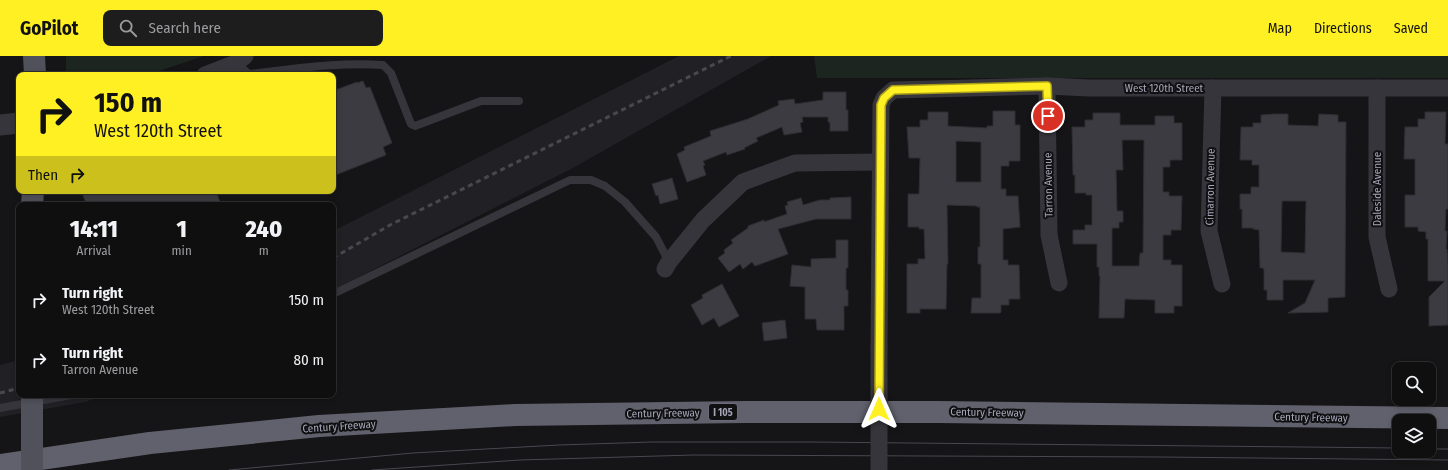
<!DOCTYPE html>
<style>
body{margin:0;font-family:"Fira Sans Condensed",sans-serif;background:#1e1d1e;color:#f1f3f6;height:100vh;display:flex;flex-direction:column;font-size:15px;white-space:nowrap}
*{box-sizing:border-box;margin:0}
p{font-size:13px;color:#9c9c9f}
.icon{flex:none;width:22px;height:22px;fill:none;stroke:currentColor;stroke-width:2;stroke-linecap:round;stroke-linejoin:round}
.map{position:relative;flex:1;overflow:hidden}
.panel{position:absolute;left:16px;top:146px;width:320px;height:196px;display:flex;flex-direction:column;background:#100f10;border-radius:8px;box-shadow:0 2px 6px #0003,0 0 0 1px #302f30}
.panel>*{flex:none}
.hud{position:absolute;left:16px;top:16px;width:320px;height:122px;border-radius:8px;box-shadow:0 2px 6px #0003,0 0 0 1px #302f30;background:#fff024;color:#111;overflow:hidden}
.tools{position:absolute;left:1392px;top:306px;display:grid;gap:8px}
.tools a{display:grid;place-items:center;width:44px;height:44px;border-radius:8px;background:#100f10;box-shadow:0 2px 6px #0003,0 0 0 1px #302f30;font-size:20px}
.pin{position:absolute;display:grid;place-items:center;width:34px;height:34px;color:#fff;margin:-17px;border:2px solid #fff;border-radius:50%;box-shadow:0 1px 4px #0007}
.me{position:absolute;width:44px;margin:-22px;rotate:0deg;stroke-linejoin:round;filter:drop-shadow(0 0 3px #0008)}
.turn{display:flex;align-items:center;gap:14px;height:84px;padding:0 12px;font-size:18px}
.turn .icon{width:52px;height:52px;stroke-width:2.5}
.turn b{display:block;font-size:28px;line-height:34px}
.then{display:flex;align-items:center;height:38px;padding:0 12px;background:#0003;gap:8px;font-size:15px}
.eta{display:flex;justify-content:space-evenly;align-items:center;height:68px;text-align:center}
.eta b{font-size:24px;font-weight:800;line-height:28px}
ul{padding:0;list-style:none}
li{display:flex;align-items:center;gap:12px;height:60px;padding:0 12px}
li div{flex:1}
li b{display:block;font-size:15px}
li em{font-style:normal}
header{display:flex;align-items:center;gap:24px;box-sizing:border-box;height:56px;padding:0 20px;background:#fff024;color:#111}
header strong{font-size:19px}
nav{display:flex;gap:22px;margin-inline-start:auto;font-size:14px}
.search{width:280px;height:36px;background:#1e1d1e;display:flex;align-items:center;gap:10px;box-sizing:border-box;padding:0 14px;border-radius:8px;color:#9c9c9f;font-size:15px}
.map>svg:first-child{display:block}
.built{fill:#212024}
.green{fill:#1c251f}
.building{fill:#3c3b42;stroke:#2f2e33;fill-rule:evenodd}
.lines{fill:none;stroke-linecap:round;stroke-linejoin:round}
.service{stroke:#36353c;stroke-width:8}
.minor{stroke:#36353c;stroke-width:17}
.tertiary{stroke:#36353c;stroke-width:21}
.primary{stroke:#51515b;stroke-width:22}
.motorway{stroke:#61616d;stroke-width:22}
.tram{stroke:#484851;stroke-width:1}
.rail{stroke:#484851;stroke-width:3;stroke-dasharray:5 4;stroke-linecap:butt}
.minor-bridge{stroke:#36353c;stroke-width:17}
.primary-bridge{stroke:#51515b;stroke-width:22}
.route-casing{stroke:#a69c17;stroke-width:10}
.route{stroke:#fff024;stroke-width:7}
.labels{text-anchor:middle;stroke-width:4;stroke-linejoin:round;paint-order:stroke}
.shield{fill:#100f11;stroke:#787986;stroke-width:1}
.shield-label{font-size:10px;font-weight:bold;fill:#a5a6b8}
.street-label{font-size:11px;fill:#a5a6b8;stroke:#100f11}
</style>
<header>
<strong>GoPilot</strong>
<div class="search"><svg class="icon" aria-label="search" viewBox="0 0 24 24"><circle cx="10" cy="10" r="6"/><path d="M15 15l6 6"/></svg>Search here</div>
<nav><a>Map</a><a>Directions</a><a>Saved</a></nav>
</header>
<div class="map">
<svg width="1448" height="414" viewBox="0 0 1448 414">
<rect width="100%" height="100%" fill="#151416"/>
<g class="built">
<polygon points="679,0 771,0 571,113 333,234 333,175"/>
<polygon points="19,304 19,339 105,339 85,346 0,361 0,309"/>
</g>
<g class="green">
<polygon points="66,0 204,0 147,19 68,19 66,16"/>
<polygon points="814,0 1448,0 1448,22 817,22"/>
</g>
<g class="building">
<polygon points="363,25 366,32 370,31 392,87 383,91 386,99 333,120 333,35 357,26 357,27"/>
<polygon points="823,36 846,36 846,54 848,54 848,75 830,75 830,66 828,66 828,61 802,61 803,66 800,67 802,76 784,79 782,71 756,82 758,85 744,92 745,93 727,99 726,96 703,105 705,109 703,110 706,119 687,126 677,98 685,94 684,91 711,80 710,75 748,63 779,49 778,45 794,43 795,48 823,44"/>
<path d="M 993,55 L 1015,55 L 1015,69 L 1020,69 L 1020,105 L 1009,105 L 1009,110 L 1001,110 L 1001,133 L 1006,133 L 1006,140 L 1018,140 L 1020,171 L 1003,173 L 1003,204 L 1008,204 L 1008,209 L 1019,209 L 1020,243 L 1009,243 L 1009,249 L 1001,249 L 1001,256 L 1000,257 L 971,257 L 972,242 L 981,242 L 981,208 L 978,208 L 978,191 L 980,191 L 980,151 L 977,151 L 977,150 L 947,149 L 948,208 L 947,208 L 946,253 L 920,253 L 920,257 L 907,257 L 907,208 L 918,208 L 918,203 L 925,203 L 924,173 L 919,173 L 919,171 L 908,171 L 908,138 L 919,138 L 920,102 L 909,102 L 907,71 L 920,71 L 920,64 L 928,64 L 928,56 L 948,56 L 948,70 L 987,72 L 987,70 L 993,70 ZM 956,85 L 981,86 L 981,126 L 956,126 Z"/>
<polygon points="1425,56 1446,56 1445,88 1448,88 1448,153 1446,153 1445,175 1447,175 1446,193 1447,193 1448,209 1448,269 1429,270 1429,241 1445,225 1428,225 1428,183 1426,183 1426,176 1418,175 1418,171 1405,171 1405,139 1415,139 1415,103 1404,103 1405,71 1418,71 1418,63 1425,63"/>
<path d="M 1093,57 L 1120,57 L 1120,69 L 1155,69 L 1155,60 L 1174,60 L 1174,67 L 1182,67 L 1182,104 L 1170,104 L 1170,111 L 1163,111 L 1163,136 L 1169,136 L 1169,140 L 1182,140 L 1181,174 L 1171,174 L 1171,179 L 1163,179 L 1163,204 L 1171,204 L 1171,209 L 1182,209 L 1182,250 L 1174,250 L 1174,257 L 1155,257 L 1155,244 L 1125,243 L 1124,262 L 1099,262 L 1100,221 L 1099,219 L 1099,211 L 1097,211 L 1097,188 L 1073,188 L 1073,174 L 1085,174 L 1085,169 L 1092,169 L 1092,139 L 1086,139 L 1086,137 L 1075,137 L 1075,119 L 1073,119 L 1072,71 L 1085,71 L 1085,64 L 1093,64 ZM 1122,84 L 1144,84 L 1143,197 L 1140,197 L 1139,210 L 1112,210 L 1112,172 L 1119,172 L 1119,166 L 1123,166 L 1123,155 L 1117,155 L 1116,114 L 1123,114 Z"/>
<path d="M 1273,58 L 1288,58 L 1288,69 L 1318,70 L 1319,58 L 1338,59 L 1338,66 L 1346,66 L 1345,241 L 1328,242 L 1328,256 L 1288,257 L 1305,247 L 1315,224 L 1283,224 L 1283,244 L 1267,244 L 1267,234 L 1264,234 L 1264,214 L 1263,212 L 1260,212 L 1259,174 L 1253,173 L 1253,172 L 1242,172 L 1242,153 L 1240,153 L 1240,138 L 1251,138 L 1251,131 L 1259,131 L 1259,109 L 1252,109 L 1252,104 L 1240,104 L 1241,71 L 1253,71 L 1253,67 L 1261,67 L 1261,59 ZM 1282,145 L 1306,145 L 1305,197 L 1281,196 Z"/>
<polygon points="672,122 678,143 660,148 658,139 656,140 652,128"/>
<polygon points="81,135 216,135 221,149 87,149"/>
<polygon points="851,141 851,163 816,163 778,173 788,198 755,210 752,206 743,213 740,208 729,216 718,202 725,197 724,194 733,187 731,184 748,172 748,170 764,164 764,166 787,158 785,150 788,149 787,146 801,142 803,149 820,144 830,144 830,142"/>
<polygon points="836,184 848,184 848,212 846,212 846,234 848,234 848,250 844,250 844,274 817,274 816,263 805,263 805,231 790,230 792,209 811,211 811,203 836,202"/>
<polygon points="722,228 739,260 719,271 714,262 702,269 691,249 703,242 702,239"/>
<polygon points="785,264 787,282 764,285 762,267"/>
</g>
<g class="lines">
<g class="service">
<path d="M 236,7 L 249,18 C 294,13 337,6 383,9 L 391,17 L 411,68 L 415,70 L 481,45 L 519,45"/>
<polyline points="333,238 570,124 591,124 605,130 625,146 656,181 669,206"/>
<polyline points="0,352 71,339"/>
</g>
<g class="minor">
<polyline points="205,19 236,7 245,0"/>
<polyline points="1047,30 1049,179 1059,227"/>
<polyline points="1213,32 1209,175 1222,228"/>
<polyline points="1377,32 1377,181 1389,233"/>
<polyline points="665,213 669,206 703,164 743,126 795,107 880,106"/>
<polyline points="879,291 881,49 884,42 893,34 1047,30 1089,32 1448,32"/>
</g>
<polyline class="tertiary" points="0,69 19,67"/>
<g class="primary">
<polyline points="34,0 35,19"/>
<polyline points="32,149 33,135"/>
</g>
<polyline class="motorway" points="0,409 150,387 319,370 515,359 745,356 938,356 1448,362"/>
<g class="tram">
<polyline points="1429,393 1448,393"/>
<polyline points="229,414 413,397 559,389 652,386 812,386 1399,392"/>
<polyline points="372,414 520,404 693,399 1160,401 1448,404"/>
</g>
<g class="rail">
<polyline points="333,202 392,168 731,0"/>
<polyline points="0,337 19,332"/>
</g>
<polyline class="minor-bridge" points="879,291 879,414"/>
<polyline class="primary-bridge" points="32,414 32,339"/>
</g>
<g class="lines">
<defs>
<polyline id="route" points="879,353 881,49 884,42 893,34 1047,30 1048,60"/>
</defs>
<use href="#route" class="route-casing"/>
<use href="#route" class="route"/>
</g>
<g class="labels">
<rect class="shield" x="709" y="348" width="28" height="16" rx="3"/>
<g class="shield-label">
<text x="723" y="360">I 105</text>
</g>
<g class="street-label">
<text x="1164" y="36">West 120th Street</text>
<text transform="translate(1048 129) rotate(-91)" y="4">Tarron Avenue</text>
<text transform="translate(1210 131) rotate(-89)" y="4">Cimarron Avenue</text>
<text transform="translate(1377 133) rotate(-90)" y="4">Daleside Avenue</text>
<text transform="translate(987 356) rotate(1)" y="4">Century Freeway</text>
<text transform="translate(663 357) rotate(-1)" y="4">Century Freeway</text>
<text transform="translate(1311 361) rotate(1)" y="4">Century Freeway</text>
<text transform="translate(339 370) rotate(-4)" y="4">Century Freeway</text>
</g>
</g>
</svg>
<div class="tools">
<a><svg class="icon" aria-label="search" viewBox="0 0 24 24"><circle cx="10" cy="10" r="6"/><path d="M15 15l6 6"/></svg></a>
<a><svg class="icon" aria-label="layers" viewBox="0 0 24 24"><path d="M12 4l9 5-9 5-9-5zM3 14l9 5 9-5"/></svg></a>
</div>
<div class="pin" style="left:1048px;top:60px;background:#d93025"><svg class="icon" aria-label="arrive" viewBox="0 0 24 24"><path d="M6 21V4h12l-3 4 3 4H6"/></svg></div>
<svg class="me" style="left:879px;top:353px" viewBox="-20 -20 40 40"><path d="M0-17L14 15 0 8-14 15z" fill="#fff024" stroke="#fff" stroke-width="4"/></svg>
<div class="hud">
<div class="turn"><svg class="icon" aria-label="right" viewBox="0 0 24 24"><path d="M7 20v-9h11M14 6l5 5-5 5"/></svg><div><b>150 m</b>West 120th Street</div></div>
<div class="then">Then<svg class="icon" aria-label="right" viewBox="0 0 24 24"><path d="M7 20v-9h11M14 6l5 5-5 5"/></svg></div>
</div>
<section class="panel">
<div class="eta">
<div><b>14:11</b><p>Arrival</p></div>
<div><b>1</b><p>min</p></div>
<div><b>240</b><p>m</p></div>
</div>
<ul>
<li><svg class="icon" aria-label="right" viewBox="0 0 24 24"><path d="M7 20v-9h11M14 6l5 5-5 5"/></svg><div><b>Turn right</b><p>West 120th Street</p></div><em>150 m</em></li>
<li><svg class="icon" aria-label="right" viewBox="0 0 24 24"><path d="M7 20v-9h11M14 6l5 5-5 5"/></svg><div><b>Turn right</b><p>Tarron Avenue</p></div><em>80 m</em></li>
</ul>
</section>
</div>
